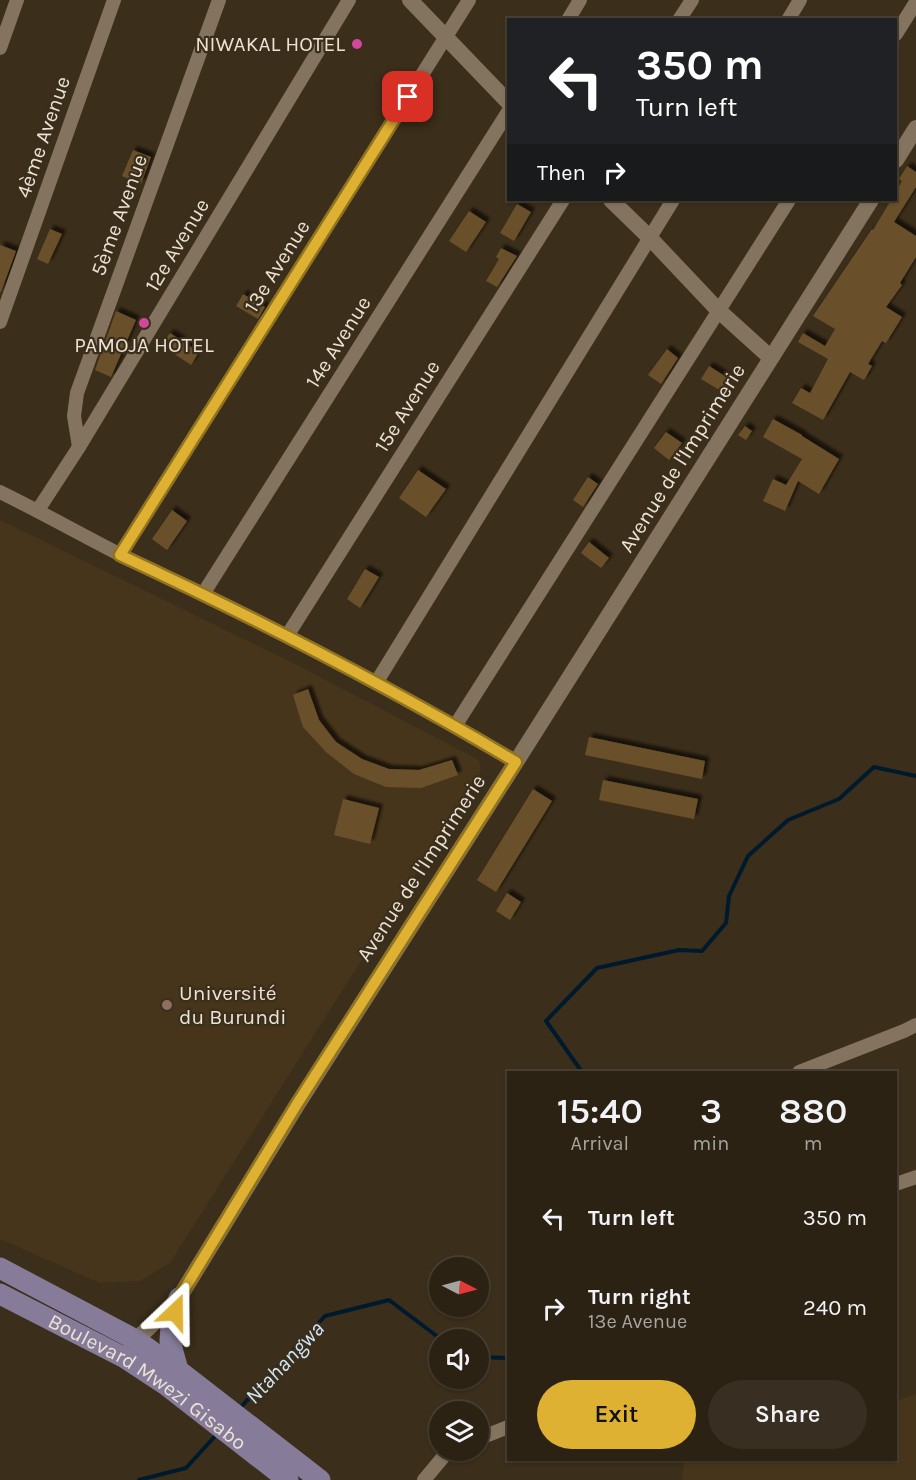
<!DOCTYPE html>
<meta charset="utf-8">
<style>
body{margin:0;font-family:Karla,sans-serif;background:#382f22;color:#f1f3f6;height:100vh;display:flex;flex-direction:column;font-size:22px;white-space:nowrap}
*{box-sizing:border-box;margin:0}
p{font-size:20px;color:#a6a4a0}
.icon{flex:none;width:33px;height:33px;fill:none;stroke:currentColor;stroke-width:2;stroke-linecap:round;stroke-linejoin:round}
.map{position:relative;flex:1;overflow:hidden}
.sheet{position:absolute;left:507px;top:1071px;width:390px;height:390px;display:flex;flex-direction:column;background:#2c2214;border-radius:0px;box-shadow:0 2px 4px #0004,0 0 0 2px #483f34}
.sheet>*{flex:none}
.top-card{position:absolute;left:507px;top:18px;width:390px;height:183px;border-radius:0px;box-shadow:0 2px 4px #0004,0 0 0 2px #483f34;background:#202124;color:#fff;overflow:hidden}
.needle{width:39px;rotate:96deg}
.buttons{position:absolute;left:429px;top:1257px;display:grid;gap:12px}
.buttons a{display:grid;place-items:center;width:60px;height:60px;border-radius:50%;background:#2c2214;box-shadow:0 2px 4px #0004,0 0 0 2px #483f34;font-size:30px}
.pin{position:absolute;display:grid;place-items:center;width:51px;height:51px;color:#fff;margin:-26px;border-radius:12px;box-shadow:0 3px 9px #0006}
.me{position:absolute;width:66px;margin:-33px;rotate:23deg;stroke-linejoin:round;filter:drop-shadow(0 0 4px #0008)}
.turn{display:flex;align-items:center;gap:21px;height:126px;padding:0 30px;font-size:27px}
.turn .icon{width:78px;height:78px;stroke-width:2.5}
.turn b{display:block;font-size:42px;line-height:51px}
.then{display:flex;align-items:center;height:57px;padding:0 30px;background:#0003;gap:12px;font-size:22px}
.eta{display:flex;justify-content:space-evenly;align-items:center;height:102px;text-align:center}
.eta b{font-size:36px;font-weight:600;line-height:42px}
.button{display:flex;gap:12px;margin-top:auto;padding:12px 30px}
.button a{flex:1;height:69px;border-radius:36px;background:#deb133;color:#111;font-size:24px;font-weight:600;line-height:69px;text-align:center}
.button a+a{background:#382f22;color:#f1f3f6}
ul{padding:0;list-style:none}
li{display:flex;align-items:center;gap:18px;height:90px;padding:0 30px}
li div{flex:1}
li b{display:block;font-size:22px}
li em{font-style:normal}
.map>svg:first-child{display:block}
.built{fill:#47351b}
.lines{fill:none;stroke-linecap:round;stroke-linejoin:round}
.stream{stroke:#001a2d;stroke-width:4}
.building{fill:#69502a;filter:url(#shadow)}
.minor{stroke:#84745f;stroke-width:14}
.tertiary{stroke:#84745f;stroke-width:16}
.primary{stroke:#867c9a;stroke-width:21}
.route-casing{stroke:#907321;stroke-width:15}
.route{stroke:#deb133;stroke-width:10}
.hotel-dot{fill:#d1479c;stroke:#3b2e1a;stroke-width:2}
.education-dot{fill:#8d6e63;stroke:#3b2e1a;stroke-width:2}
.labels{text-anchor:middle;stroke-width:4.5;stroke-linejoin:round;paint-order:stroke}
.poi-label{font-size:21px;fill:#ebe2d6;stroke:#3b2e1a;text-anchor:end}
.street-label{font-size:21px;fill:#ebe2d6;stroke:#3b2e1a}
.water-label{font-size:22px;font-style:italic;fill:#cfe6fb;stroke:#3b2e1a}
</style>
<div class="map">
<svg width="916" height="1480" viewBox="0 0 916 1480">
<defs>
<filter id="shadow"><feDropShadow dx="4" dy="-4" stdDeviation="1.5" flood-color="#0009"/></filter>
</defs>
<rect width="100%" height="100%" fill="#3b2e1a"/>
<g class="built">
<polygon points="0,520 293,663 479,760 481,771 170,1263 140,1281 100,1283 0,1239"/>
<polygon points="916,1394 916,1480 682,1480 684,1460 896,1460 896,1401"/>
</g>
<g class="lines">
<g class="stream">
<polyline points="582,1072 546,1021 597,968 679,950 702,951 726,923 729,896 748,856 788,820 839,799 874,767 916,776"/>
<polyline points="478,1357 508,1358"/>
<polyline points="240,1408 325,1316 389,1300 442,1340"/>
<polyline points="139,1480 186,1468 217,1434"/>
</g>
</g>
<g class="building">
<polygon points="133,150 151,157 141,184 122,176"/>
<polygon points="907,166 916,172 916,187 894,222 916,236 916,257 900,283 902,285 886,307 902,317 886,343 882,341 868,364 872,366 864,380 850,372 823,420 792,403 801,388 810,393 828,359 798,342 803,333 825,346 835,329 813,316 872,229 873,230 891,200 896,200 896,192 902,181 899,179"/>
<polygon points="517,204 531,212 514,241 500,233"/>
<polygon points="469,211 486,222 466,252 449,241"/>
<polygon points="50,229 62,234 48,264 37,259"/>
<polygon points="0,245 16,251 1,292 0,292"/>
<polygon points="501,248 517,256 497,287 486,281 499,259 496,257"/>
<polygon points="243,294 265,307 258,319 236,306"/>
<polygon points="116,311 136,320 111,377 95,370"/>
<polygon points="170,333 199,352 191,365 161,345"/>
<polygon points="667,349 678,358 661,384 648,375"/>
<polygon points="709,366 728,378 721,391 701,379"/>
<polygon points="773,419 802,435 802,436 839,459 819,494 798,481 785,511 763,501 773,479 786,485 802,459 763,437"/>
<polygon points="745,426 752,431 746,440 738,435"/>
<polygon points="666,432 682,443 669,460 654,448"/>
<polygon points="418,470 446,489 426,517 399,498"/>
<polygon points="588,477 598,484 583,507 573,500"/>
<polygon points="172,510 187,521 167,550 152,539"/>
<polygon points="589,542 609,558 601,568 581,553"/>
<polygon points="365,569 379,577 360,608 347,599"/>
<polygon points="308,689 319,720 336,742 362,759 389,769 419,770 452,760 458,775 421,788 386,787 354,774 326,752 303,727 293,695"/>
<polygon points="589,737 705,761 702,779 585,755"/>
<polygon points="603,780 698,799 694,819 599,800"/>
<polygon points="533,789 552,801 496,892 477,880"/>
<polygon points="343,799 379,808 370,844 334,835"/>
<polygon points="507,893 521,902 510,920 496,911"/>
</g>
<g class="lines">
<g class="minor">
<polyline points="568,20 580,0"/>
<polyline points="679,20 692,0"/>
<polyline points="788,20 800,0"/>
<polyline points="896,34 916,2"/>
<polyline points="0,48 17,0"/>
<polyline points="0,322 114,0"/>
<polyline points="79,447 74,416 77,393 219,0"/>
<path d="M 0,492 C 41,512 80,534 121,555 C 148,569 176,581 203,594 C 309,646 414,702 516,762"/>
<polyline points="38,510 79,447 349,0"/>
<polyline points="120,555 469,0"/>
<polyline points="203,594 508,112"/>
<polyline points="287,636 563,200"/>
<polyline points="376,683 673,200"/>
<polyline points="455,726 789,200"/>
<polyline points="799,1072 904,1031 916,1025"/>
<polyline points="896,1184 916,1177"/>
<polyline points="478,1439 508,1427"/>
<polyline points="424,1480 444,1456 452,1450"/>
</g>
<g class="tertiary">
<polyline points="410,0 508,102"/>
<polyline points="896,160 916,128"/>
<polyline points="611,200 649,237 718,310 771,358"/>
<polyline points="130,1350 136,1340 179,1298 297,1105 516,762 871,200"/>
</g>
<g class="primary">
<polyline points="0,1268 136,1340 178,1370 320,1480"/>
<path id="s1" d="M 0,1294 L 125,1358 L 166,1385 L 288,1480"/>
<polyline points="178,1370 170,1341 171,1326 179,1298"/>
</g>
</g>
<g class="lines">
<defs>
<path id="route" d="M 175,1312 L 179,1298 L 297,1104 L 516,762 C 388,686 255,618 120,555 L 408,97"/>
</defs>
<use href="#route" class="route-casing"/>
<use href="#route" class="route"/>
</g>
<g class="hotel-dot">
<circle cx="357" cy="44" r="6"/>
<circle cx="144" cy="323" r="6"/>
</g>
<circle class="education-dot" cx="167" cy="1005" r="6"/>
<g class="labels">
<g class="poi-label">
<text x="345" y="51">NIWAKAL HOTEL</text>
<text x="144" y="352" text-anchor="middle">PAMOJA HOTEL</text>
<text x="179" y="1000" text-anchor="start">Université<tspan x="179" dy="24">du Burundi</tspan></text>
</g>
<g class="street-label">
<text transform="translate(43 137) rotate(-71)" y="7">4ème Avenue</text>
<text transform="translate(119 215) rotate(-70)" y="7">5ème Avenue</text>
<text transform="translate(177 245) rotate(-59)" y="7">12e Avenue</text>
<text transform="translate(277 266) rotate(-58)" y="7">13e Avenue</text>
<text transform="translate(338 342) rotate(-58)" y="7">14e Avenue</text>
<text transform="translate(407 406) rotate(-58)" y="7">15e Avenue</text>
<text transform="translate(682 458) rotate(-58)" y="7">Avenue de l'Imprimerie</text>
<text transform="translate(421 868) rotate(-57)" y="7">Avenue de l'Imprimerie</text>
<text dy="7" stroke="none"><textPath href="#s1" startOffset="172">Boulevard Mwezi Gisabo</textPath></text>
</g>
<g class="water-label">
<text transform="translate(284 1362) rotate(-47)" y="8">Ntahangwa</text>
</g>
</g>
</svg>
<div class="buttons">
<a><svg class="needle" viewBox="-14 -14 28 28"><path d="M0-13l5 13h-10z" fill="#e53935"/><path d="M0 13l5-13h-10z" fill="#a6a4a0"/></svg></a>
<a><svg class="icon" aria-label="sound" viewBox="0 0 24 24"><path d="M4 9h4l5-4v14l-5-4H4zM17 9q2 3 0 6"/></svg></a>
<a><svg class="icon" aria-label="layers" viewBox="0 0 24 24"><path d="M12 4l9 5-9 5-9-5zM3 14l9 5 9-5"/></svg></a>
</div>
<div class="pin" style="left:408px;top:97px;background:#d93025"><svg class="icon" aria-label="arrive" viewBox="0 0 24 24"><path d="M6 21V4h12l-3 4 3 4H6"/></svg></div>
<svg class="me" style="left:175px;top:1312px" viewBox="-20 -20 40 40"><path d="M0-17L14 15 0 8-14 15z" fill="#deb133" stroke="#fff" stroke-width="4"/></svg>
<div class="top-card">
<div class="turn"><svg class="icon" aria-label="left" viewBox="0 0 24 24"><path d="M17 20v-9H6M10 6l-5 5 5 5"/></svg><div><b>350 m</b>Turn left</div></div>
<div class="then">Then<svg class="icon" aria-label="right" viewBox="0 0 24 24"><path d="M7 20v-9h11M14 6l5 5-5 5"/></svg></div>
</div>
<section class="sheet">
<div class="eta">
<div><b>15:40</b><p>Arrival</p></div>
<div><b>3</b><p>min</p></div>
<div><b>880</b><p>m</p></div>
</div>
<ul>
<li><svg class="icon" aria-label="left" viewBox="0 0 24 24"><path d="M17 20v-9H6M10 6l-5 5 5 5"/></svg><div><b>Turn left</b></div><em>350 m</em></li>
<li><svg class="icon" aria-label="right" viewBox="0 0 24 24"><path d="M7 20v-9h11M14 6l5 5-5 5"/></svg><div><b>Turn right</b><p>13e Avenue</p></div><em>240 m</em></li>
</ul>
<div class="button"><a>Exit</a><a>Share</a></div>
</section>
</div>
